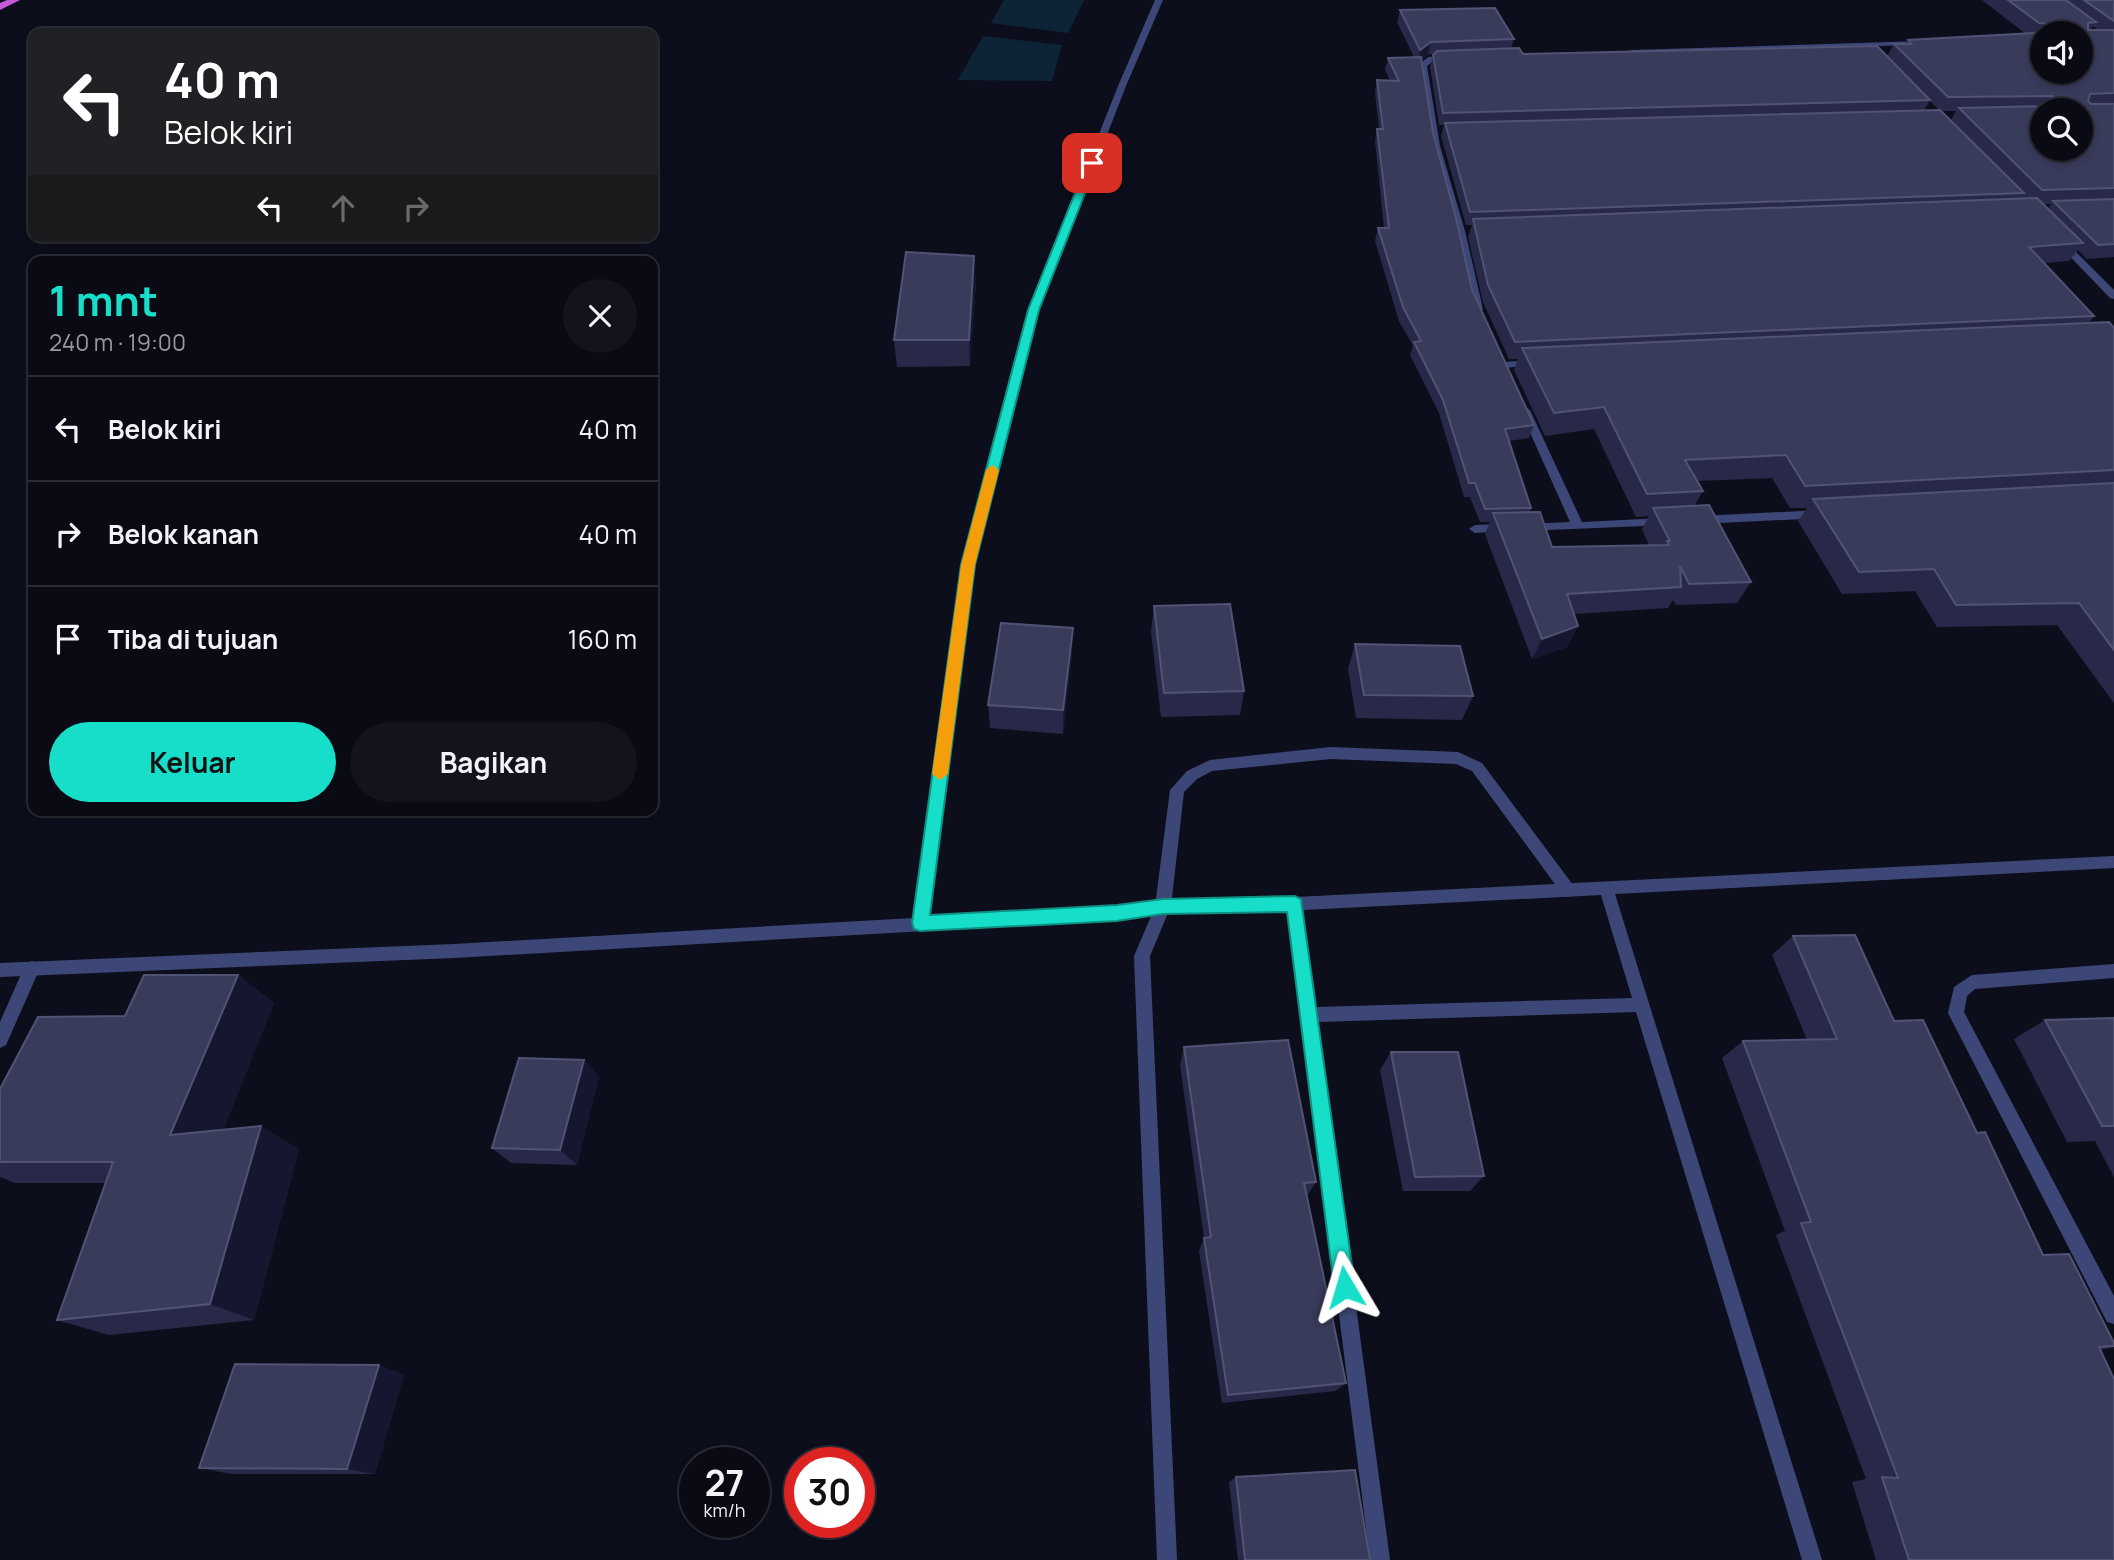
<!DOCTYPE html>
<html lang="id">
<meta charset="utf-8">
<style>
body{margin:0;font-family:Manrope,sans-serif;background:#13131e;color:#f1f3f6;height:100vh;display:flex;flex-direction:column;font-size:26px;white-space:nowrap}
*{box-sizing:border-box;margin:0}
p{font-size:23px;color:#999aa0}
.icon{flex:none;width:38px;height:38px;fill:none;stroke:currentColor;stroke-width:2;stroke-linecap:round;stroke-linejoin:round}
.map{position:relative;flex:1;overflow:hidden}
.sheet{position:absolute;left:28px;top:256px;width:630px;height:560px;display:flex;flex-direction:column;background:#0a0a15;border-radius:14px;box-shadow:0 4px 10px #0003,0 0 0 2px #2a2b34}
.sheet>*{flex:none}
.banner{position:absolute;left:28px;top:28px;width:630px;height:214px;border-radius:14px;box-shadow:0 4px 10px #0003,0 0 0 2px #2a2b34;background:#202124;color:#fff;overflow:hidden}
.tools{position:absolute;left:2030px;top:21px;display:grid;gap:14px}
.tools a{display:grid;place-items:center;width:63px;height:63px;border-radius:50%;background:#0a0a15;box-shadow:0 4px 10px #0003,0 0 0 2px #2a2b34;font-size:35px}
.speed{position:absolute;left:679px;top:1447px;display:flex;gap:14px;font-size:35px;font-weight:700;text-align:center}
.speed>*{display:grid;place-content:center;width:91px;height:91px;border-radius:50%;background:#0a0a15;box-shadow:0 4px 10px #0003,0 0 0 2px #2a2b34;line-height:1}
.speed small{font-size:18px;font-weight:400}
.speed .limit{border:10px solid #d22;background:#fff;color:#111}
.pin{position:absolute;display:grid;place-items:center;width:60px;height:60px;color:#fff;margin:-30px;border-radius:14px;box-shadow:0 4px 10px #0006}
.me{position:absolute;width:77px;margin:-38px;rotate:353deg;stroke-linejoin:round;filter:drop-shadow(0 0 5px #0008)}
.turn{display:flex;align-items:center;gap:24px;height:147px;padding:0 21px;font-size:32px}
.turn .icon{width:91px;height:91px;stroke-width:2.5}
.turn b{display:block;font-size:49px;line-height:60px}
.lanes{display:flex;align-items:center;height:66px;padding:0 21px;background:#0003;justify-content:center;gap:35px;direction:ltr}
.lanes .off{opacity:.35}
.round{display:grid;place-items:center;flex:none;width:74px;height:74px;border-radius:37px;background:#13131e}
.headline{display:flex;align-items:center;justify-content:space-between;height:119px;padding:0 21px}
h1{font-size:42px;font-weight:700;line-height:52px;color:#16dec8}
.button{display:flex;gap:14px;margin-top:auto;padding:14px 21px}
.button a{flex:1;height:80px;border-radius:42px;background:#16dec8;color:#111;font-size:28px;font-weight:700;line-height:80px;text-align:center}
.button a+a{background:#13131e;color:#f1f3f6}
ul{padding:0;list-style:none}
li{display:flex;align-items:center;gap:21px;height:105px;padding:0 21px;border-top:2px solid #2a2b34}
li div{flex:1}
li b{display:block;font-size:26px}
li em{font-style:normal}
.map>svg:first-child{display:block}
.water{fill:#0d2436}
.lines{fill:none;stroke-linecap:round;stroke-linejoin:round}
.service{fill:#3d4777;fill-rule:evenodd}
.minor{fill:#3d4777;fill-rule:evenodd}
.trunk{fill:#c45ad7;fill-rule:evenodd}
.wall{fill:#282948;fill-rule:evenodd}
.shaded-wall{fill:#15162f}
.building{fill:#393b5b;stroke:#515374;stroke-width:2;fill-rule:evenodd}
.route{fill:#16dec8;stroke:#0e9082;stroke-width:2}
.slow{fill:#f59e0b}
</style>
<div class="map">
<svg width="2114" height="1560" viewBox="0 0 2114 1560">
<rect width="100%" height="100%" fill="#0d0e1c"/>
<g class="water">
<polygon points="1004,0 1084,0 1068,33 991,23"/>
<polygon points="983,36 1062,45 1052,81 958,80"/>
</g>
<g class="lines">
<g class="service">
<polygon points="1331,747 1458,752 1482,763 1573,885 1575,890 1573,895 1568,897 1563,895 1472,771 1456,764 1331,759 1212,771 1197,779 1184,792 1171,906 1168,911 1163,913 1158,911 1155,906 1170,790 1187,771 1210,760"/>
<polygon points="32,961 38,963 40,968 6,1045 0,1048 0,1022 26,963"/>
</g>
<g class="minor">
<path d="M 1155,0 L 1163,0 L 1126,86 L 1039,310 L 974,565 L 928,917 L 1117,906 L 1163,899 L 1295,897 L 2114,856 L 2114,868 L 1615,894 L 1822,1560 L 1802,1560 L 1636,1012 L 1318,1022 L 1390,1560 L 1370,1560 L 1288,911 L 1168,913 L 1150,956 L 1177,1560 L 1157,1560 L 1134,956 L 1152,914 L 1117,920 L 454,958 L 0,977 L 0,963 L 454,944 L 913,918 L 962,565 L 1029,310 L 1118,86 ZM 1601,895 L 1632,998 L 1316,1007 L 1303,910 Z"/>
<polygon points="1922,41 1926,43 1925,45 1871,46 1883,59 1879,61 1862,46 1632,54 1628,52 1632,50"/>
<polygon points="1451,55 1455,57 1454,59 1433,61 1427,66 1440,146 1465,231 1483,309 1478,312 1473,309 1455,231 1432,146 1419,65 1428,57"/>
<polygon points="2058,240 2064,240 2114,290 2114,299 2110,298 2058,244"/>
<polygon points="1534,360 1538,361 1538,365 1504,368 1499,365 1504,362"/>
<polygon points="1525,407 1530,410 1582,522 1664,518 1668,519 1668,525 1523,531 1521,528 1527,524 1570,522 1520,410"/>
<polygon points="1822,510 1828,514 1822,518 1699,524 1693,520 1699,516"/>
<polygon points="1503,524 1509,528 1507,531 1475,533 1469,529 1475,525"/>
<polygon points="2114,964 2114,978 1975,989 1967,996 1964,1012 2114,1296 2114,1324 2107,1322 1948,1013 1954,987 1972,975"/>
</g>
<polygon class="trunk" points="7,0 20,0 0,10 0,3"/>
</g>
<g class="wall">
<path d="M 1982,0 L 2114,0 L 2114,257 L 2087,259 L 2078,250 L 2069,261 L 2043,263 L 2094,316 L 2089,323 L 2114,328 L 2114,703 L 2057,625 L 1937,627 L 1915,591 L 1842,594 L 1798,521 L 1807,508 L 1790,508 L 1772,478 L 1697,481 L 1703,491 L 1694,506 L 1751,582 L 1737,603 L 1676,605 L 1673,600 L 1668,608 L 1574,614 L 1578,626 L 1567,647 L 1532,659 L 1485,534 L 1490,522 L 1480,522 L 1470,497 L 1464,497 L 1439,413 L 1410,355 L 1413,346 L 1399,321 L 1375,241 L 1378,228 L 1384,228 L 1375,141 L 1377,129 L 1379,129 L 1375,92 L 1377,80 L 1390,80 L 1385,70 L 1388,58 L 1414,57 L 1397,22 L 1400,10 L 1514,39 L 1511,48 L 1523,54 L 1887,56 L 1894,44 L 1906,44 L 1908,40 L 2026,34 ZM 2093,26 L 2099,30 L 2090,30 ZM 1428,54 L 1433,54 L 1430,67 L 1439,125 L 1444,125 L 1441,136 L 1466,225 L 1472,225 L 1468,237 L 1483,302 L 1509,359 L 1518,359 L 1514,370 L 1545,436 L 1594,429 L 1636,517 L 1649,516 L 1642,529 L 1649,545 L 1552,547 L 1530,512 L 1531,508 L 1509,441 L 1529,438 L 1534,425 L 1472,290 L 1433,133 L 1422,60 ZM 1930,101 L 1939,110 L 1924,110 ZM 1942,111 L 1956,111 L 1951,120 ZM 2043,204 L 2051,204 L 2048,209 Z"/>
<polygon points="976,281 970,366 897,367 894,340"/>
<polygon points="1154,606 1244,691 1240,715 1161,717 1151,631"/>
<polygon points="1355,644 1473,696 1462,720 1356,718 1348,669"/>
<polygon points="1072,653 1063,734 990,728 988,705"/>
<polygon points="1793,936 1894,1021 1977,1133 2043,1255 2114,1347 2100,1350 2114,1560 1876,1560 1852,1482 1866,1479 1776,1235 1785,1231 1722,1058 1743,1041 1807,1040 1772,955"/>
<polygon points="238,975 274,1003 223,1130 299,1149 254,1320 109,1335 57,1320 105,1183 15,1183 0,1177 0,1089 125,1016"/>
<polygon points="2114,1018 2114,1177 2095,1141 2067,1142 2014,1039 2045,1020"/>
<polygon points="1184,1047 1316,1182 1307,1196 1346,1383 1335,1391 1222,1403 1199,1251 1204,1238 1180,1065"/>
<polygon points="1391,1052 1484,1176 1470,1191 1403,1191 1380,1070"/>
<polygon points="584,1060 599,1077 577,1165 511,1163 492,1148"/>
<polygon points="404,1374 375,1474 231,1474 199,1468"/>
<polygon points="1236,1477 1370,1560 1238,1560 1229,1482"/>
</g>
<g class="shaded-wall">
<polygon points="1431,42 1428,54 1418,63 1420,50"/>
<polygon points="974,256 976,281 970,366 969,340"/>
<polygon points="1578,626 1567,647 1532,659 1542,639"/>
<polygon points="1073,628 1072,653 1063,734 1063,710"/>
<polygon points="238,975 274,1003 212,1157 170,1135"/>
<polygon points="584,1060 599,1077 577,1165 560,1150"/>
<polygon points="261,1126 299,1149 254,1320 210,1304"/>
<polygon points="379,1365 404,1374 375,1474 347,1469"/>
</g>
<g class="building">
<path d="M 2008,0 L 2066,0 L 2096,22 L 2088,23 L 2088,30 L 2114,30 L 2114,93 L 2090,94 L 2088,101 L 2091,104 L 2114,104 L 2114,188 L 2042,190 L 1959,108 L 2051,106 L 2053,96 L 1948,97 L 1894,44 L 1911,44 L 1908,40 L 2052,32 L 2052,24 L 2039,23 ZM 2042,33 L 2081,33 L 2081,72 L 2042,72 ZM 2042,110 L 2081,110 L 2081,149 L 2042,149 Z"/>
<polygon points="2084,0 2114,0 2114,21"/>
<polygon points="1495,8 1514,39 1431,42 1420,50 1400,10"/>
<polygon points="1877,46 1930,100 1443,113 1433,55 1437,51 1519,48 1523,54"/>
<polygon points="1421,57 1433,133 1456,218 1472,290 1534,425 1505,429 1531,508 1485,509 1475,483 1469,483 1443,400 1414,342 1421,341 1403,307 1378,228 1389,228 1377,129 1383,129 1377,80 1399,81 1388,58"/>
<polygon points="1940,110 2024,193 1470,212 1445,123"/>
<polygon points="2037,198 2083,243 2029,247 2094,316 1515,342 1488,285 1473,219"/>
<polygon points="2114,199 2114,244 2098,245 2053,201"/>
<polygon points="906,252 974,256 969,340 894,340"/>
<polygon points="2109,322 2114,328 2114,470 1805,486 1786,455 1685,460 1703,491 1647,494 1604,407 1554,413 1522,348"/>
<polygon points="2114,483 2114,650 2079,603 1956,605 1934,569 1859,572 1813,499"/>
<polygon points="1709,505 1751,582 1689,584 1680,566 1681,587 1567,594 1578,626 1542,639 1493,513 1540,512 1552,547 1669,545 1667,541 1670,541 1653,508"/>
<polygon points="1230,604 1244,691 1164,693 1154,606"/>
<polygon points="1001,623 1073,628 1063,710 988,705"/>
<polygon points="1355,644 1460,646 1473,696 1364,695"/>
<polygon points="1855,935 1894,1021 1923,1020 1977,1133 1985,1132 2043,1255 2069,1254 2114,1343 2114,1346 2099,1347 2114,1379 2114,1560 1909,1560 1882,1477 1898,1478 1801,1223 1811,1222 1743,1041 1837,1039 1793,936"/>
<polygon points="144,975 238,975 170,1135 261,1126 210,1304 57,1320 113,1162 0,1162 0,1089 38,1017 125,1016"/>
<polygon points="2114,1018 2114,1126 2102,1126 2045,1020"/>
<polygon points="1288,1040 1316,1182 1304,1183 1346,1383 1228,1395 1204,1238 1211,1237 1184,1047"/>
<polygon points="1391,1052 1458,1052 1484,1176 1415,1177"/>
<polygon points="519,1058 584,1060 560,1150 492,1148"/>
<polygon points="235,1364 379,1365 347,1469 199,1468"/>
<polygon points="1355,1470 1370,1560 1245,1560 1236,1477"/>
</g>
<polygon class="route" points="1092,160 1097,163 1039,310 975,565 930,915 1117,905 1163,899 1295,896 1301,899 1355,1287 1352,1295 1345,1298 1337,1295 1334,1287 1287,912 1163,914 1117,921 920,931 914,929 912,923 961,565 1028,310 1087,163"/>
<polygon class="slow" points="992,465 999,470 975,565 948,774 940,780 932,774 961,565 986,470"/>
</svg>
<div class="tools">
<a><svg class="icon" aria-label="sound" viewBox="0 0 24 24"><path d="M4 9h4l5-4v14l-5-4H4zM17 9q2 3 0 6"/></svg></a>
<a><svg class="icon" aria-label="search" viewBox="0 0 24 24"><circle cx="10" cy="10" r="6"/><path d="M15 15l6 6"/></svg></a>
</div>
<div class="speed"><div>27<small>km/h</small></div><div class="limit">30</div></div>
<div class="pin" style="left:1092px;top:163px;background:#d93025"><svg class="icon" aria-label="arrive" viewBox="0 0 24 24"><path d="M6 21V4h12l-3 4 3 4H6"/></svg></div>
<svg class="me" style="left:1345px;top:1287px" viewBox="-20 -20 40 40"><path d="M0-17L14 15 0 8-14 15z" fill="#16dec8" stroke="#fff" stroke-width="4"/></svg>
<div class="banner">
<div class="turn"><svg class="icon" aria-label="left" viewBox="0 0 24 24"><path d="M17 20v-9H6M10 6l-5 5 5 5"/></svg><div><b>40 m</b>Belok kiri</div></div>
<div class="lanes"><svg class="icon" aria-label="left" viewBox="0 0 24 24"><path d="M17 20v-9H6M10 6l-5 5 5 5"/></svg><svg class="icon off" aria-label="ahead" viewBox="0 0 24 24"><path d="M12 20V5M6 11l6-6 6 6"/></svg><svg class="icon off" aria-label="right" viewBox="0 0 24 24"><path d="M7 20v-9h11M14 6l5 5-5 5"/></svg></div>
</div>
<section class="sheet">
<div class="headline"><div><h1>1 mnt</h1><p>240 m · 19:00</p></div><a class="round"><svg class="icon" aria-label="close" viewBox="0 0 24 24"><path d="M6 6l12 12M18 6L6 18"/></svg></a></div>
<ul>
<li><svg class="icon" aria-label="left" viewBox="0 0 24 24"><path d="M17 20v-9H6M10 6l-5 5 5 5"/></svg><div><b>Belok kiri</b></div><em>40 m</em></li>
<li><svg class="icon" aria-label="right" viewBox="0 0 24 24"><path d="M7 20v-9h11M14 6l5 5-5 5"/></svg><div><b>Belok kanan</b></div><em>40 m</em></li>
<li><svg class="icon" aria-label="arrive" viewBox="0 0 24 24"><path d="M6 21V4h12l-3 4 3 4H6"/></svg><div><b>Tiba di tujuan</b></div><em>160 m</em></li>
</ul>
<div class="button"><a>Keluar</a><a>Bagikan</a></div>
</section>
</div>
